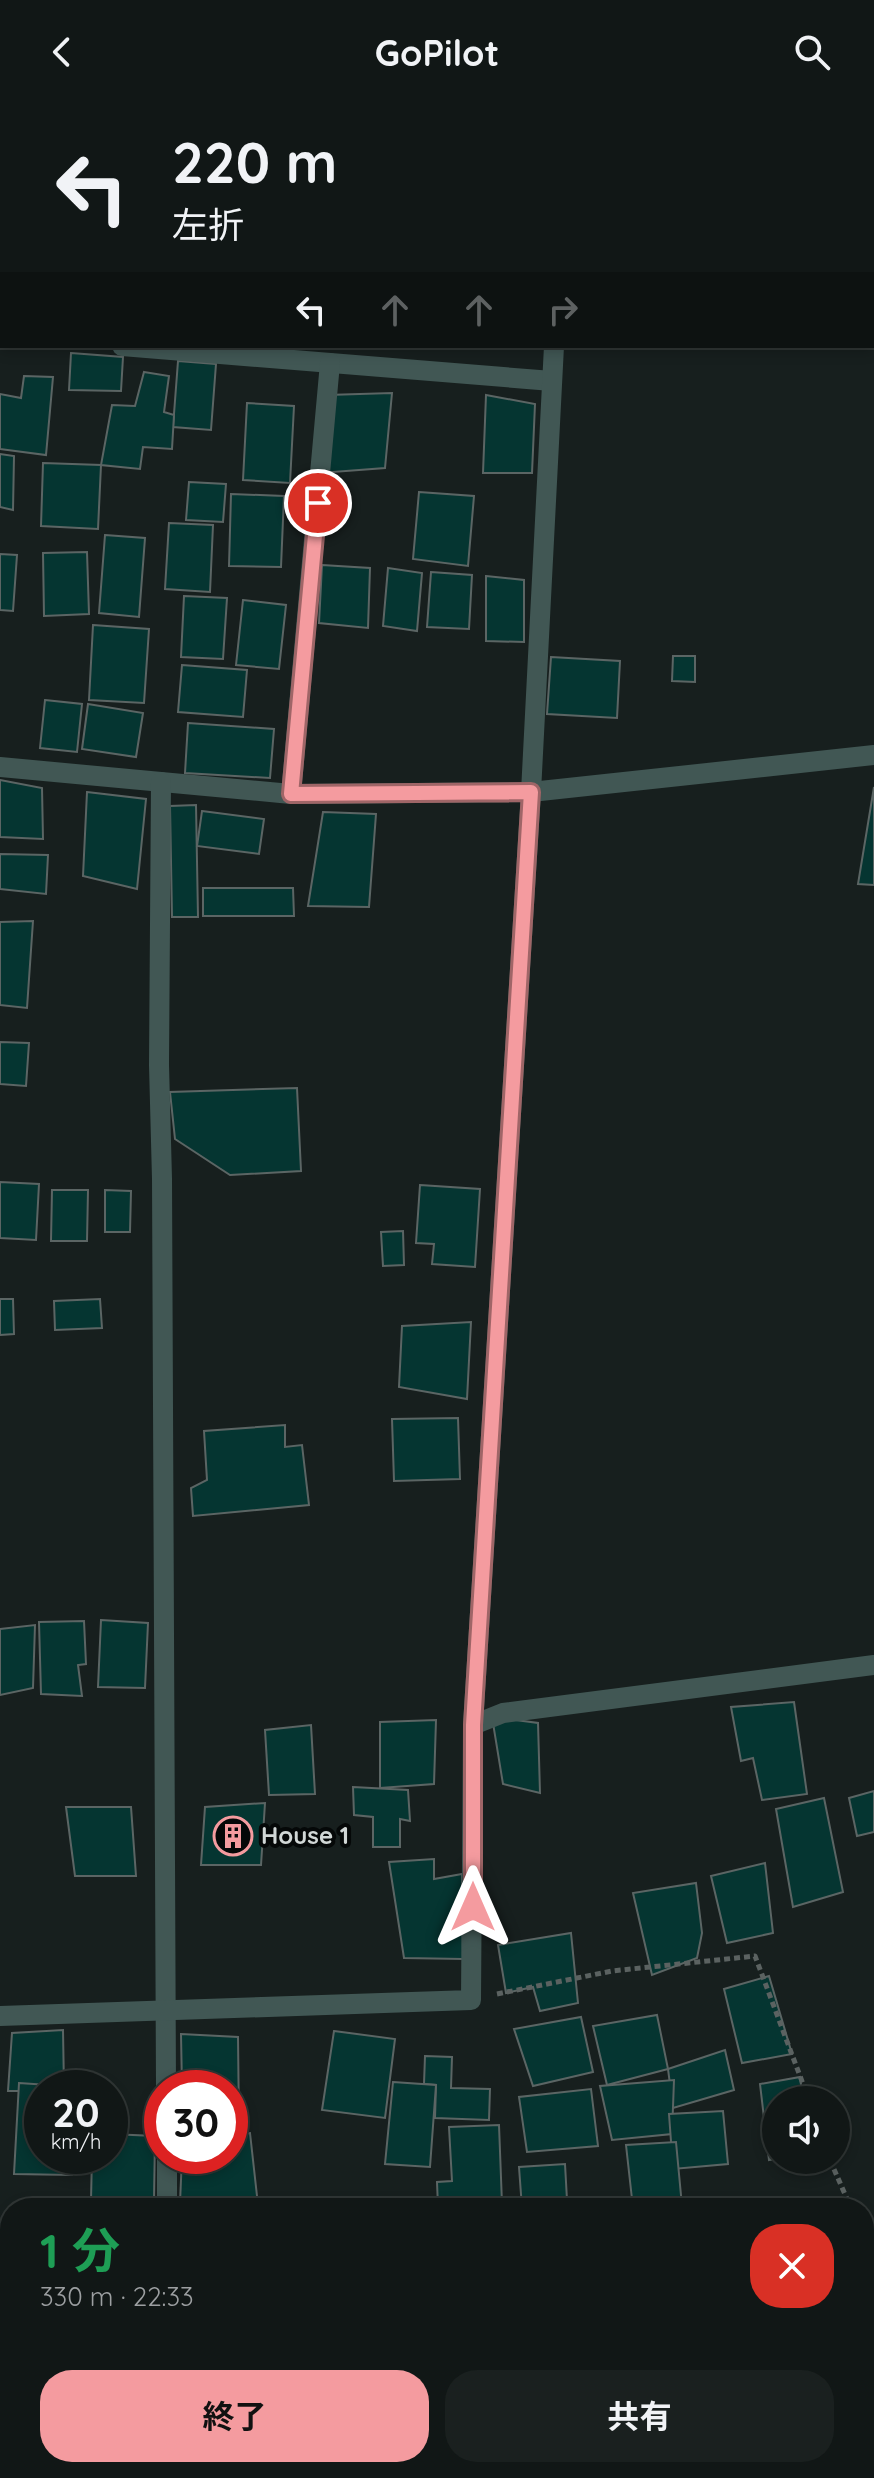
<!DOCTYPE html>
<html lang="ja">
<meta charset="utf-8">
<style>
body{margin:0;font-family:Quicksand,"Noto Sans JP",sans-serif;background:#1a201f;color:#f1f3f6;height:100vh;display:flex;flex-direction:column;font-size:30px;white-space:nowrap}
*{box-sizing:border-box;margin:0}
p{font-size:26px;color:#9c9fa1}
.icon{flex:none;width:44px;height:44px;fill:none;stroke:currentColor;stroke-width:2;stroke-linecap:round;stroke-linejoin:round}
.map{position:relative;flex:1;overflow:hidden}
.drawer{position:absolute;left:0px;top:2094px;width:874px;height:280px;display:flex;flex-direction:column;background:#111716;border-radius:32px 32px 0 0;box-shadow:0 4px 12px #0003,0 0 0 2px #303635}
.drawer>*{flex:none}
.banner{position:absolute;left:0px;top:0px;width:874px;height:244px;box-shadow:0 4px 12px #0003,0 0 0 2px #303635;background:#111716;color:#f1f3f6;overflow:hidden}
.tools{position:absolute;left:762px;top:1982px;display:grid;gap:16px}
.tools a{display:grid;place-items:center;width:88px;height:88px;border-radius:50%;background:#111716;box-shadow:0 4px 12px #0003,0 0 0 2px #303635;font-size:40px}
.speed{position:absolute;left:24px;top:1966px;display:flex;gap:16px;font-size:40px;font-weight:700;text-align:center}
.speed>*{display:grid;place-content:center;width:104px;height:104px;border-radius:50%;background:#111716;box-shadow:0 4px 12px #0003,0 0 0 2px #303635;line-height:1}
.speed small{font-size:20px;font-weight:400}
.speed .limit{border:12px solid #d22;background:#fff;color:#111}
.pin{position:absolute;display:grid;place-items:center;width:68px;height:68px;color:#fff;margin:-34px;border:4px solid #fff;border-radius:50%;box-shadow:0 2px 8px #0007}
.me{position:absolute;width:88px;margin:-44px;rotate:0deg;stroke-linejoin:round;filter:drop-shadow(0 0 6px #0008)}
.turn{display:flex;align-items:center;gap:28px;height:168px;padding:0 40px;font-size:36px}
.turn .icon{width:104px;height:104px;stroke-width:2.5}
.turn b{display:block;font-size:56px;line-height:68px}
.lanes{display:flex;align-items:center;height:76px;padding:0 40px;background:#0003;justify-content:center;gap:40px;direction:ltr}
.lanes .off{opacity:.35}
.round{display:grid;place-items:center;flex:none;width:84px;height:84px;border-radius:32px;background:#1a201f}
.headline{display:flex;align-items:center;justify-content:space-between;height:136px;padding:0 40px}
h1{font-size:48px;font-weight:700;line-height:60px;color:#1e9e55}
.action{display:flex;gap:16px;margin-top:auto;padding:16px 40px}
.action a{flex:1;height:92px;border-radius:32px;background:#f49b9f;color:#111;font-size:32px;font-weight:700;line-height:92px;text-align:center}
.action a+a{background:#1a201f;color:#f1f3f6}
header{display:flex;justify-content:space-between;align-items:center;height:104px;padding:0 40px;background:#111716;font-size:36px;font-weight:700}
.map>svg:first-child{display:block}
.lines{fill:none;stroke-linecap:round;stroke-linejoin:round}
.stream{stroke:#190001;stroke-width:10}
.building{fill:#053531;stroke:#5b6564;stroke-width:2}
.path{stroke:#5b6261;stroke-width:5;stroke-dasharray:6 4;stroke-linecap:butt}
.service{stroke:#415754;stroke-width:20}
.minor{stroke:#415754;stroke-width:20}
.route-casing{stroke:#9f6567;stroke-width:20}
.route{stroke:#f49b9f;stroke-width:14}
.labels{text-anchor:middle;stroke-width:8;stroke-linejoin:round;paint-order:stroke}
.poi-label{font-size:24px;font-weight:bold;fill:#d1d7d6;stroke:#050808;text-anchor:start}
</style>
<header><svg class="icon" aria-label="back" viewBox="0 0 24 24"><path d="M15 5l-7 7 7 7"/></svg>GoPilot<svg class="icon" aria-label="search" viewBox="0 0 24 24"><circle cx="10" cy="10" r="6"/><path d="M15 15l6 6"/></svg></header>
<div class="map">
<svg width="874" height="2374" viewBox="0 0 874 2374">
<rect width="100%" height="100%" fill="#171f1e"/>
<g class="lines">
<polyline class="stream" points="735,2364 740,2374"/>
</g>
<g class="building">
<polygon points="71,249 123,253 121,287 69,286"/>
<polygon points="178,257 216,260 211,326 173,323"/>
<polygon points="144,268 169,272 164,308 174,311 172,345 143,343 140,365 101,361 112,301 135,302"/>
<polygon points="24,272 53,273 46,351 0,345 0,290 21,294"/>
<polygon points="392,289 385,364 320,369 327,291"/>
<polygon points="486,291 535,300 532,369 483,369"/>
<polygon points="247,299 294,302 290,379 243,376"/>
<polygon points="0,350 14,352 13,406 0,403"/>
<polygon points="43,359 101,361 98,425 41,422"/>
<polygon points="189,378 226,380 223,418 186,416"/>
<polygon points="419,388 474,392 468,462 413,455"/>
<polygon points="231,390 284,392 281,463 229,462"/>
<polygon points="169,419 213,421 210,488 165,485"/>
<polygon points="105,431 145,434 139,513 99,509"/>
<polygon points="87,448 89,510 44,512 43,449"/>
<polygon points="0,450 17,451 13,507 0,506"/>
<polygon points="322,461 370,464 368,524 319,519"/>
<polygon points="388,464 422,469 417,527 383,522"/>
<polygon points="431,468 472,471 469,525 427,523"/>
<polygon points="486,472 524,476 524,538 486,537"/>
<polygon points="184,492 227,494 223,555 181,553"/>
<polygon points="243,496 286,501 279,565 236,561"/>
<polygon points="93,521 149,525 144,599 89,596"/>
<polygon points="673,552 695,552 695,578 672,577"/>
<polygon points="551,553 620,557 617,614 547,610"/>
<polygon points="182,561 247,566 243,613 178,608"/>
<polygon points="45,596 82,600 77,648 40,644"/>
<polygon points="88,600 143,609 136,653 82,645"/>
<polygon points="188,619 274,625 270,674 185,669"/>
<polygon points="0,676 42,684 43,735 0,733"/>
<polygon points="874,683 874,781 858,780"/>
<polygon points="87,688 146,695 137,785 83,772"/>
<polygon points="196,701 198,813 172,813 170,702"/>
<polygon points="202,707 264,715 259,750 197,742"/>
<polygon points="323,708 376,710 369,803 308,802"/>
<polygon points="0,750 48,751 46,790 0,785"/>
<polygon points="203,784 293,784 294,812 203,812"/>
<polygon points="33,817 27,904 0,901 0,818"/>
<polygon points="0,938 29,939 26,982 0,980"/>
<polygon points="297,984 301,1067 230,1071 175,1035 170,988"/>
<polygon points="0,1078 39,1080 36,1136 0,1134"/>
<polygon points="420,1081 480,1085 475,1163 432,1160 434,1140 416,1139"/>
<polygon points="52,1086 88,1086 87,1137 51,1137"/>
<polygon points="105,1086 131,1087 130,1128 105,1128"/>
<polygon points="403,1127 404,1161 383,1162 381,1128"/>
<polygon points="0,1195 13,1195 14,1230 0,1231"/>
<polygon points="100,1195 102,1224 55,1226 54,1197"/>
<polygon points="471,1218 467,1295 399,1283 402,1222"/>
<polygon points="458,1314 460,1375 394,1377 392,1315"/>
<polygon points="285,1321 285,1343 302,1341 309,1401 193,1412 191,1384 207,1376 204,1327"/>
<polygon points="101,1516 148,1519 145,1584 98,1583"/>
<polygon points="84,1517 86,1560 78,1561 82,1592 41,1590 39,1518"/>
<polygon points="35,1521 33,1584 0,1591 0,1525"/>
<polygon points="794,1598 807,1690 762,1696 753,1654 741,1657 731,1603"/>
<polygon points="492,1613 538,1619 540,1689 503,1680"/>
<polygon points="436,1616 434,1680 380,1684 380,1618"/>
<polygon points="311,1621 315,1690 269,1691 265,1626"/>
<polygon points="353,1683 408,1686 410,1717 400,1715 400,1743 373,1743 373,1713 354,1711"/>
<polygon points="874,1687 874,1728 857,1732 849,1694"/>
<polygon points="824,1694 843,1788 793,1803 776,1705"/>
<polygon points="265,1699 261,1761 201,1761 205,1703"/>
<polygon points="66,1703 131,1703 136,1772 75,1772"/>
<polygon points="434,1755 434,1775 462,1770 463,1855 404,1854 389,1758"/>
<polygon points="765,1759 773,1829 727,1839 711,1772"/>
<polygon points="696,1779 702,1829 697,1854 652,1871 633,1789"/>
<polygon points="571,1829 578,1899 540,1907 533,1883 506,1889 498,1841"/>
<polygon points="769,1872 792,1950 742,1959 724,1885"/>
<polygon points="657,1911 668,1965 607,1981 593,1922"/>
<polygon points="581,1913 593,1968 533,1982 514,1925"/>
<polygon points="63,1926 64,1984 42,1984 42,1987 8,1987 12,1929"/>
<polygon points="334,1927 395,1935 385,2014 322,2006"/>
<polygon points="181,1930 238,1933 239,2021 230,2021 230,1984 182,1984"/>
<polygon points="725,1946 734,1986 673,2004 668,1965"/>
<polygon points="425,1952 452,1953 451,1984 490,1985 489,2016 435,2014 436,1981 424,1980"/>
<polygon points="800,1973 803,1996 776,1996 776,2055 769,2056 760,1980"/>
<polygon points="674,1976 672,2030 612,2036 600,1982"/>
<polygon points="393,1978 436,1981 430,2063 385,2060"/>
<polygon points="19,1979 78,1983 42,1984 42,2052 74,2052 72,2071 14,2070"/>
<polygon points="591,1985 598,2042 527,2048 519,1993"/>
<polygon points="723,2007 728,2060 673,2065 669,2010"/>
<polygon points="499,2021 502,2100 438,2103 437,2078 452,2077 449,2023"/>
<polygon points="250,2029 258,2101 180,2099 182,2052 230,2052 230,2031"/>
<polygon points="110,2030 155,2032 154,2096 91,2096 92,2052 110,2052"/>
<polygon points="676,2038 682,2102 633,2104 626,2041"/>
<polygon points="565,2060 567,2096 559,2097 559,2104 522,2104 519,2063"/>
<rect x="0" y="2116" width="9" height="55"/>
<polygon points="0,2251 10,2251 10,2303 0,2304"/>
<polygon points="0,2309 10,2309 10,2364 18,2364 18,2374 0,2374"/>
<rect x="231" y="2364" width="107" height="10"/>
<rect x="346" y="2364" width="39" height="10"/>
<rect x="392" y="2364" width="79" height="10"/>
<polygon points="538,2364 594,2364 593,2374 538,2374"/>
<polygon points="596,2364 641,2364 640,2374 596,2374"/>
<polygon points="817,2364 852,2364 852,2372 817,2371"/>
</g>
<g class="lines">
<g class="path">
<polyline points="497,1890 612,1867 755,1852 809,1996"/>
<polyline points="830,2056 851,2104"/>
<polyline points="864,2131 874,2151"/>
</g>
<g class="service">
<polyline points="148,0 150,2"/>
<polyline points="0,231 2,232"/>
<polyline points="122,242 552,277"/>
<polyline points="291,690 330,259"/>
</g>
<g class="minor">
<polyline points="572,2 572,0"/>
<polyline points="0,663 291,690 531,688 874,651"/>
<polyline points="161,678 159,961 162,1075 166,1984"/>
<polyline points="473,1621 503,1609 874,1561"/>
<polyline points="0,1912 471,1896 473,1621 531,688 554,242"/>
<polyline points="167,2052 167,2104"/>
<polyline points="171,2364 171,2374"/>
</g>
</g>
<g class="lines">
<defs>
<polyline id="route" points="318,399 291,690 531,688 473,1621 473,1803"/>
</defs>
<use href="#route" class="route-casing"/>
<use href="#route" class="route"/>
</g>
<defs>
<symbol id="building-ring" viewBox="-11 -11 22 22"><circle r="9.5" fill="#050808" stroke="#f49b9f" stroke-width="1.5"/><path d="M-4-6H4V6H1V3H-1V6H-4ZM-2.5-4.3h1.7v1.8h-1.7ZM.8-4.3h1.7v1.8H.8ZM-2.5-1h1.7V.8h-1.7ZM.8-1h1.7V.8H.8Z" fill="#f49b9f"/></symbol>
</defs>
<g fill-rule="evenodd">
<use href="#building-ring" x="211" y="1710" width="44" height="44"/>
</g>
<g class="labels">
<g class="poi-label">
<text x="261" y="1740">House 1</text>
</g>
</g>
</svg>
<div class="tools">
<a><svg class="icon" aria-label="sound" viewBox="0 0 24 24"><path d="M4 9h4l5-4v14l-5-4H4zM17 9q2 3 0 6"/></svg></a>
</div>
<div class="speed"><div>20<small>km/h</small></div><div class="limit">30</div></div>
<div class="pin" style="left:318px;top:399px;background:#d93025"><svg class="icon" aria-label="arrive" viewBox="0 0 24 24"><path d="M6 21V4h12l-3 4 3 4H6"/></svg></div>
<svg class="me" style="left:473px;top:1803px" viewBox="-20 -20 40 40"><path d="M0-17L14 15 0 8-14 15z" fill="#f49b9f" stroke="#fff" stroke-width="4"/></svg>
<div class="banner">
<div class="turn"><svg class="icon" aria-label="left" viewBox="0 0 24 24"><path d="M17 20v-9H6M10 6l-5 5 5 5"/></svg><div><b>220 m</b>左折</div></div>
<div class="lanes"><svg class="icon" aria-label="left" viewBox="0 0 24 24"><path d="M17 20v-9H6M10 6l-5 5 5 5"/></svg><svg class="icon off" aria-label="ahead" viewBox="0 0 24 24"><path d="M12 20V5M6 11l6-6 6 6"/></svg><svg class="icon off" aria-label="ahead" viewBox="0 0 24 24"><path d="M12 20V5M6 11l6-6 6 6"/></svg><svg class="icon off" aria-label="right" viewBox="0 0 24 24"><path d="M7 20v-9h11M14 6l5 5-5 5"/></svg></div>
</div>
<section class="drawer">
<div class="headline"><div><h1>1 分</h1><p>330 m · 22:33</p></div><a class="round" style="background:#d93025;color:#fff"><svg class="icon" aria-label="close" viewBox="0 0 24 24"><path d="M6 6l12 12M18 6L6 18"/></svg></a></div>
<div class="action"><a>終了</a><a>共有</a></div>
</section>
</div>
